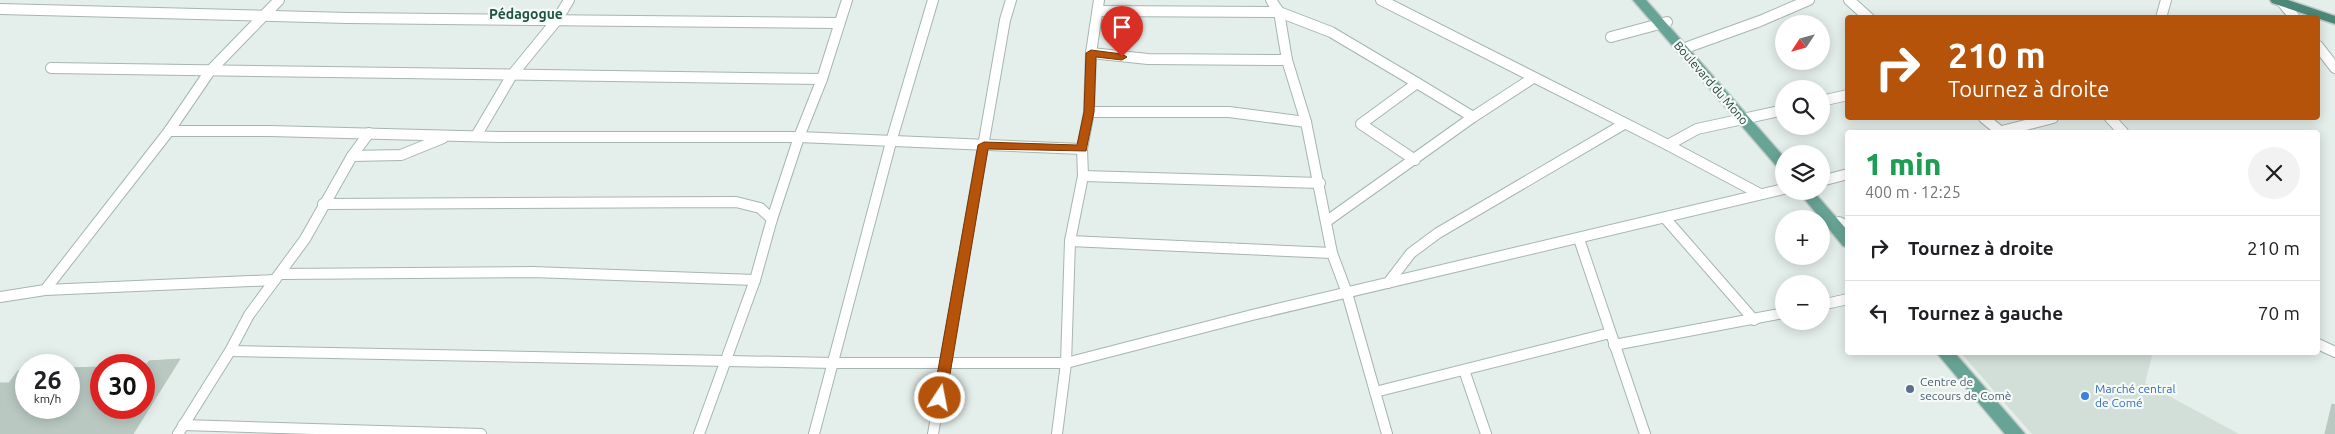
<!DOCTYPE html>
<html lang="fr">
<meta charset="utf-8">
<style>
body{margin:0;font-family:Ubuntu,sans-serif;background:#f2f2f2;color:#202124;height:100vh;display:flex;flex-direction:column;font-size:19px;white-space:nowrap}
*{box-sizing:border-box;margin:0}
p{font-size:16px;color:#757577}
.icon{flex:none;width:28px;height:28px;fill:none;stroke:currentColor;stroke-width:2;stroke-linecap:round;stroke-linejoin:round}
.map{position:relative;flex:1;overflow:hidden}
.side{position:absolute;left:1845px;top:130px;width:475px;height:225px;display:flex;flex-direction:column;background:#fff;border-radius:5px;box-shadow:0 2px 12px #0003}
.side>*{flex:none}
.guide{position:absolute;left:1845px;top:15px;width:475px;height:105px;border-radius:5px;box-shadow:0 2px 12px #0003;background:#b45309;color:#fff;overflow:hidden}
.needle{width:32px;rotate:234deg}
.controls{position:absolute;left:1775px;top:15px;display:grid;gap:10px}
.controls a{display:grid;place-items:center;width:55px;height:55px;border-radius:50%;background:#fff;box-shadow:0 2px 12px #0003;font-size:25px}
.speed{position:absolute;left:15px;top:354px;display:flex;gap:10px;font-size:25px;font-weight:700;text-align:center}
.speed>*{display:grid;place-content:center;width:65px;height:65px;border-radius:50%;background:#fff;box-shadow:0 2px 12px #0003;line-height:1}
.speed small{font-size:12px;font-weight:400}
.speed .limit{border:8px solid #d22;background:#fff;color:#111}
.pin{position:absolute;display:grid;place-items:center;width:42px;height:42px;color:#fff;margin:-51px -21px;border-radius:50% 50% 50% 0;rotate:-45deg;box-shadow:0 0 5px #0007}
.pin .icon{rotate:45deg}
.me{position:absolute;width:55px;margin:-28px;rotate:11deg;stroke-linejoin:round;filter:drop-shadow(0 0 4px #0008)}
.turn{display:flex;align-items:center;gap:18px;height:105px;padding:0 20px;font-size:22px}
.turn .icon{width:65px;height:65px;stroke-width:2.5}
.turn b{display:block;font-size:35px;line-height:42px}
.round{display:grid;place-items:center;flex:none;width:52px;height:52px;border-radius:26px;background:#f2f2f2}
.head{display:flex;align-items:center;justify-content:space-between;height:85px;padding:0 20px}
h1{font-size:30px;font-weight:800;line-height:38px;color:#1e9e55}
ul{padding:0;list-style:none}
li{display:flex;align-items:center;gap:15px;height:65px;padding:0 20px;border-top:1px solid #e0e0e0}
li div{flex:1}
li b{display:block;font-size:19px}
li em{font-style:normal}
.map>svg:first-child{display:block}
.built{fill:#d2ded8}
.building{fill:#b9c9c2;stroke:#b6c8c0}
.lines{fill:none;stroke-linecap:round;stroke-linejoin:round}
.minor-casing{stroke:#a6b6b1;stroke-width:12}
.primary-casing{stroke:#c1cac7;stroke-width:3}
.trunk-casing{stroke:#c1cac7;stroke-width:3}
.minor{stroke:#fff;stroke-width:10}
.primary{fill:#68a495;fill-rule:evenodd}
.trunk{fill:#4b887a;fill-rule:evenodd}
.route{fill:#b45309;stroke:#753606}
.service-dot{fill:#5c6f8a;stroke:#f5faf7;stroke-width:2}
.shop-dot{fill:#3f7fe0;stroke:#f5faf7;stroke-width:2}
.labels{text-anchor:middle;stroke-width:4.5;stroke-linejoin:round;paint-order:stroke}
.street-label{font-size:12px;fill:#234038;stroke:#f5faf7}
.service-label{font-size:12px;fill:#4e5e75;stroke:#f5faf7;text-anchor:start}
.shop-label{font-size:12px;fill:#366cbe;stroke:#f5faf7;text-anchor:start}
.neighbourhood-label{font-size:14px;font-weight:bold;fill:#1e5346;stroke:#f5faf7}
</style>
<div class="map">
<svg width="2335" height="434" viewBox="0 0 2335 434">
<rect width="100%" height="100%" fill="#e4eeea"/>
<polygon class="built" points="1961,353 2150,353 2152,356 2145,383 2239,434 2032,434"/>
<g class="building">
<polygon points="180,359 133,434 0,434 0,383 9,383 18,371 26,370 26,408 69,408 69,368 101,367 101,408 144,408 144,368 149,361"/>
<polygon points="2332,404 2335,405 2335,434 2325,434"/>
</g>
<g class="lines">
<defs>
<g id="minor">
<polyline points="1271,0 1279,12 1287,60 1306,122 1332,253 1347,293 1387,434"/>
<polyline points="1381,0 1668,145 1760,194"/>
<polyline points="1849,0 1869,18"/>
<polyline points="2282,2 2295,18"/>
<polyline points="0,9 348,18 839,23"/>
<polyline points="1098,11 1279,12 1331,32 1417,83"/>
<polyline points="2161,18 2166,0"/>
<polyline points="1611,37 1667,22"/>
<polyline points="2318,46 2335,68"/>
<polyline points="1688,47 1760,21 1809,0"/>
<polyline points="1091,53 1148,59 1287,60"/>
<polyline points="51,68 822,79"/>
<polyline points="1821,101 1848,95"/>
<polyline points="1089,112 1229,112 1306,122"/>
<polyline points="1984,118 2001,132"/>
<polyline points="2110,118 2123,132"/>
<polyline points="169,131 270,131 499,137 799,137 1082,149"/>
<polyline points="1998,132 2053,118"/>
<polyline points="476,136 512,75 557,20 569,0"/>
<polyline points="1668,145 1697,129 1784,110"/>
<polyline points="352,156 369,133"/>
<polyline points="1415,160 1361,124 1417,83 1473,117"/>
<polyline points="1083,176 1320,183"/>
<polyline points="1821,181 1848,174"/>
<polyline points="323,204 736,202 760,208 772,219"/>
<polyline points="1665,218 1754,320"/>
<polyline points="1327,221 1473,117 1533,78"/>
<polyline points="1839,222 1848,226"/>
<polyline points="1579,239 1645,434"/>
<polyline points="1070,241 1332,253"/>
<polyline points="281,274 532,272 755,280"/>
<polyline points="1388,283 1411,253 1438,233 1624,124"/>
<polyline points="45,290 169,131 210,71 279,0"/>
<polyline points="0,297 45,290 275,280"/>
<polyline points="1821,305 1848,299"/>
<polyline points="2318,344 2335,352"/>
<polyline points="1614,345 1784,313"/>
<polyline points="230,351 833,363 1066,363 1252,315 1784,189"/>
<polyline points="1464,370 1486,434"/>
<polyline points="1375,392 1610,333"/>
<polyline points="183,425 481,434"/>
<polyline points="178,434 230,351 249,315 305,239 352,156 401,155 443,138"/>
<polyline points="699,434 755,280 772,219 799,137 822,79 847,0"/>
<polyline points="814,434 891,142 933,0"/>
<polyline points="933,434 1005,20 1011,0"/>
<polyline points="1057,434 1066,363 1070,241 1083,176 1082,149 1089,112 1091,53 1099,0"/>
</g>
<g id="primary">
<polygon points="1633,0 1646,0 1784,157 1784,171 1779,169"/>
<polygon points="1798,191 1813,191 1848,231 1848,247 1843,246"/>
<polygon points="1936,352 1954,352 2025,434 2005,434"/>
</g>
<polygon id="trunk" points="2270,0 2288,0 2335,16 2335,24 2272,3"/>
</defs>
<use href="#minor" class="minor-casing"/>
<use href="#primary" class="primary-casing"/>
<use href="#trunk" class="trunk-casing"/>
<use href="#minor" class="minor"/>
<use href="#primary" class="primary"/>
<use href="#trunk" class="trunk"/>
</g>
<polygon class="route" points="1091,50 1122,54 1127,57 1122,60 1096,57 1094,112 1086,151 988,149 946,398 944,402 935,402 933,398 978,145 984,142 1077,145 1084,112 1086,53"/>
<circle class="service-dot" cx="1910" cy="389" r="5"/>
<circle class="shop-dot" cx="2085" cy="396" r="5"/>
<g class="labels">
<g class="street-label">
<text transform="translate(1711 83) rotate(49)" y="4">Boulevard du Mono</text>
</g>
<g class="service-label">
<text x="1920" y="386">Centre de<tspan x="1920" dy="14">secours de Comè</tspan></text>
</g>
<g class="shop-label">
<text x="2095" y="393">Marché central<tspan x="2095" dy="14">de Comé</tspan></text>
</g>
<g class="neighbourhood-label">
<text x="526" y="19">Pédagogue</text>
</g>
</g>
</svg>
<div class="controls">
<a><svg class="needle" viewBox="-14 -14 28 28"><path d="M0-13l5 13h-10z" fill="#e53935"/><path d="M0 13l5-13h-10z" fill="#757577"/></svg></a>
<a><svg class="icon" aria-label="search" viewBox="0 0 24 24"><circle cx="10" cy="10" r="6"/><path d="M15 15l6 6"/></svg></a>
<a><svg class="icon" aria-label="layers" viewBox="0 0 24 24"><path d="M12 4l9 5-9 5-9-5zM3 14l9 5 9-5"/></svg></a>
<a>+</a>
<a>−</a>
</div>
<div class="speed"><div>26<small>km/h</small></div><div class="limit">30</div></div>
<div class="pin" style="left:1122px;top:57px;background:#d93025"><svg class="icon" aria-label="arrive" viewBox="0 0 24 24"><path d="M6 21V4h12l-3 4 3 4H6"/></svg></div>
<svg class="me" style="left:940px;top:398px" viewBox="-20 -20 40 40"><circle r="17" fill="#b45309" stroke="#fff" stroke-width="3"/><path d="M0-11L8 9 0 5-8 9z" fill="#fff"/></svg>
<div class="guide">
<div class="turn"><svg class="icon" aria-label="right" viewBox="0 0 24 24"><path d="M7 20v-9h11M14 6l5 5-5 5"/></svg><div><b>210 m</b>Tournez à droite</div></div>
</div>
<section class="side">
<div class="head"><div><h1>1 min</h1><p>400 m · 12:25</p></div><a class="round"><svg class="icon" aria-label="close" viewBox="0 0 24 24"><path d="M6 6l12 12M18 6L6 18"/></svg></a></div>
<ul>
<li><svg class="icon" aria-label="right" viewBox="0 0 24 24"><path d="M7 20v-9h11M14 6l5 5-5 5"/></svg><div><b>Tournez à droite</b></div><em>210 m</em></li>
<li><svg class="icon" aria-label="left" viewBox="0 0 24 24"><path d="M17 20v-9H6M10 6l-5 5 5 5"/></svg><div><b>Tournez à gauche</b></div><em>70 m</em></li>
</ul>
</section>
</div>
